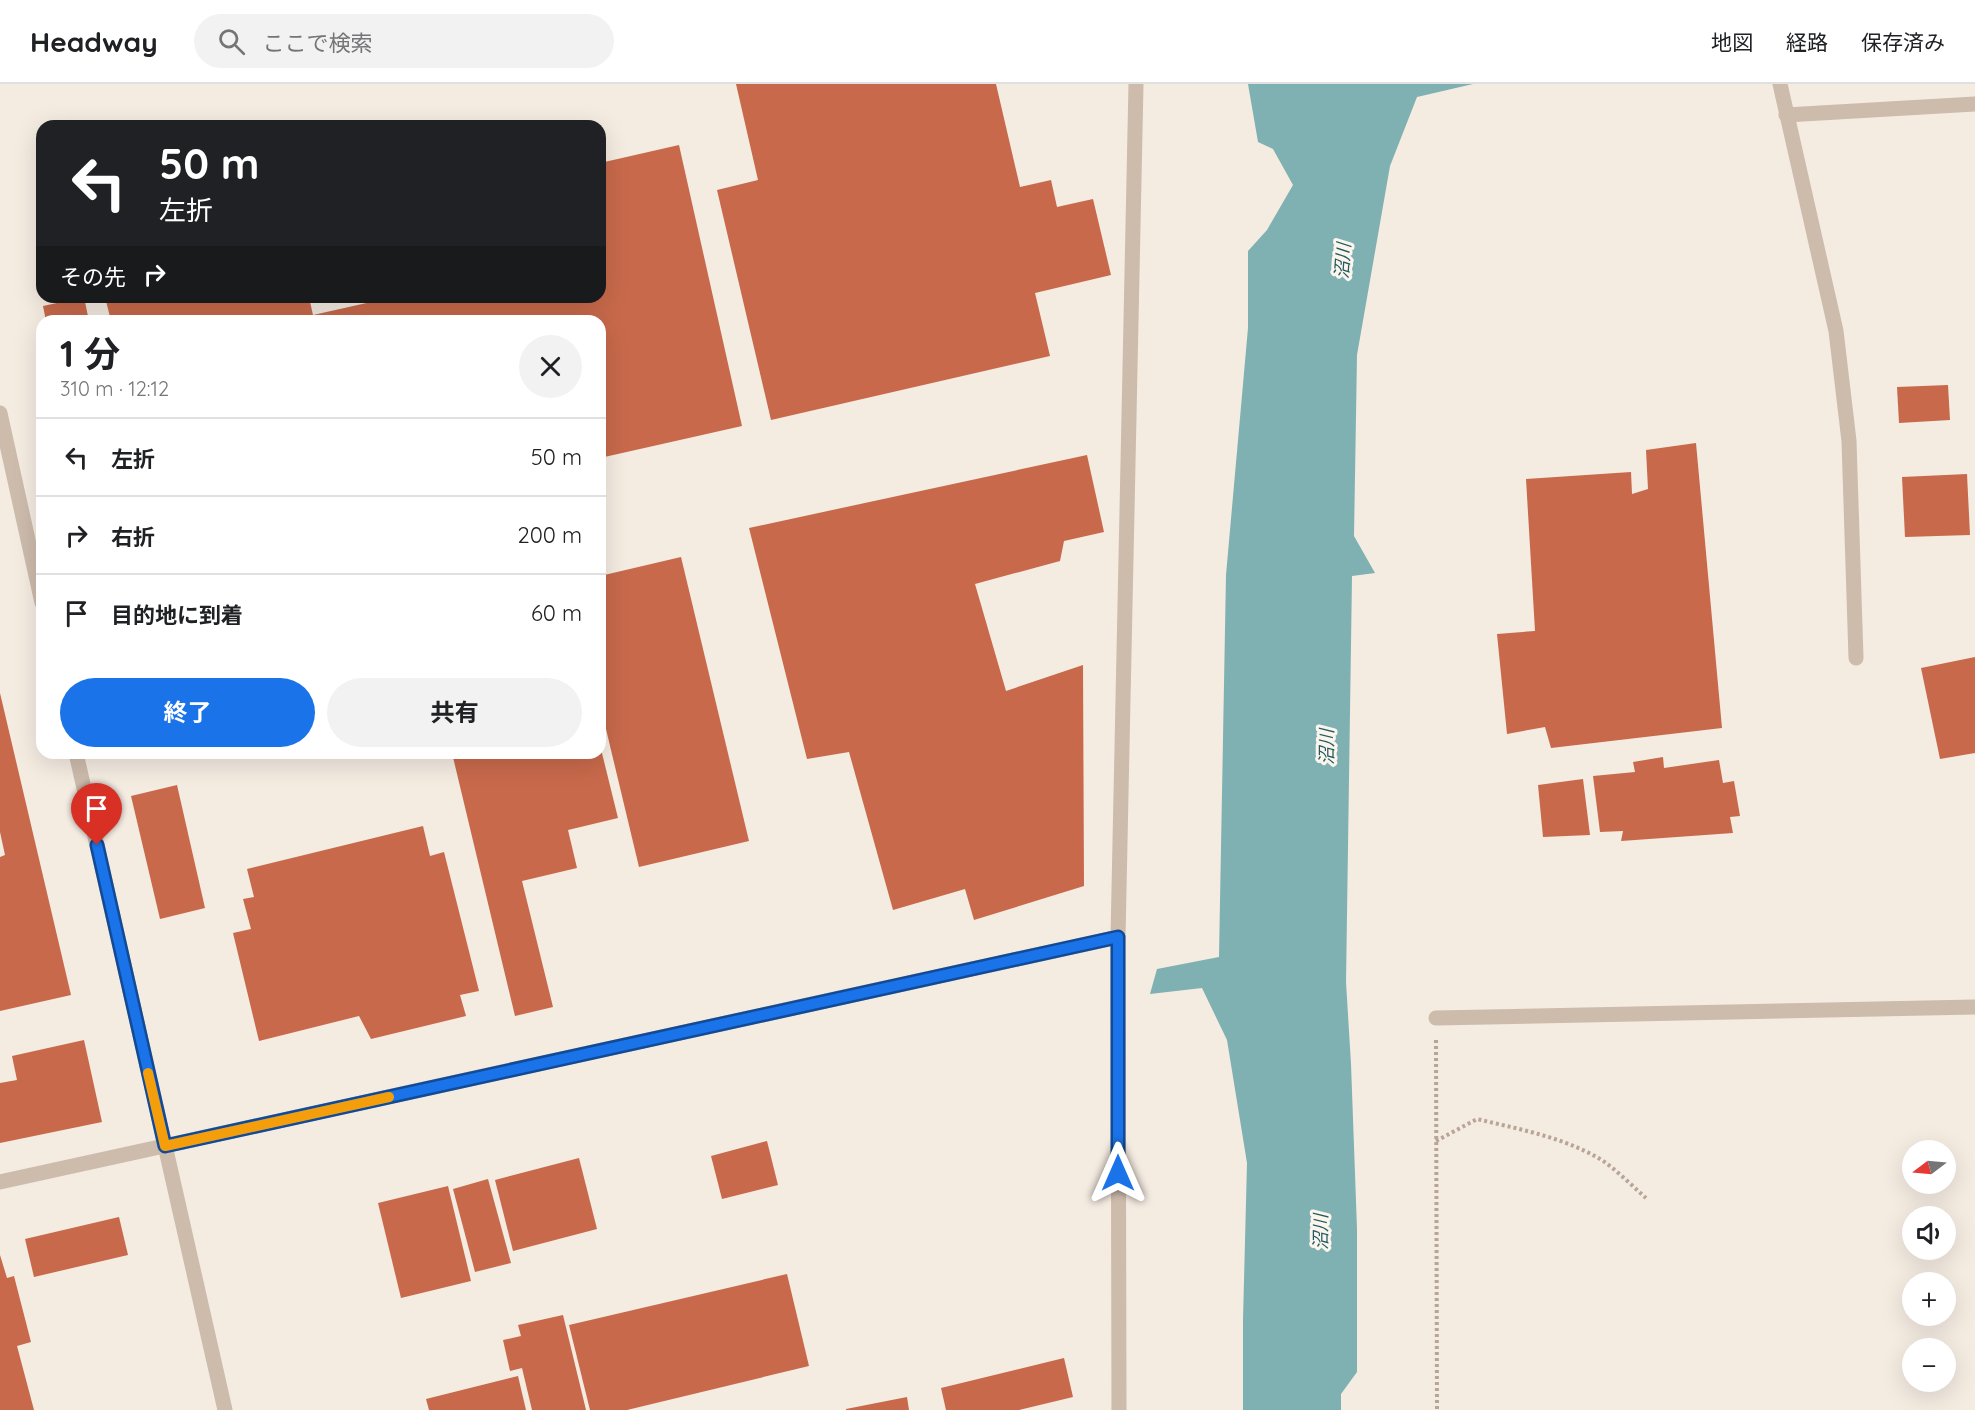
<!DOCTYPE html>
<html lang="ja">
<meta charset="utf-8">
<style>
body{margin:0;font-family:Quicksand,"Noto Sans JP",sans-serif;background:#f2f2f2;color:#202124;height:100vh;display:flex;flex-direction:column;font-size:22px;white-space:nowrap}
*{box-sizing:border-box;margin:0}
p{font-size:20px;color:#757577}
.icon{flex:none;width:33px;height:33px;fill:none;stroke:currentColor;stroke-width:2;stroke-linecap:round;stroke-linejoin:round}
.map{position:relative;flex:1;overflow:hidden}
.details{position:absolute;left:36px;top:231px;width:570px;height:444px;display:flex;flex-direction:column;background:#fff;border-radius:18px;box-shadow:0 6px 24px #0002}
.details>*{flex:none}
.banner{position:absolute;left:36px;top:36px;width:570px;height:183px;border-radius:18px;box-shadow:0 6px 24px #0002;background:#202124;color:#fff;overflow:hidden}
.needle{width:39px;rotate:254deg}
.buttons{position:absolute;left:1902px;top:1056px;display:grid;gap:12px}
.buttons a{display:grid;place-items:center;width:54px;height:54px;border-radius:50%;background:#fff;box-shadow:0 6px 24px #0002;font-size:30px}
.pin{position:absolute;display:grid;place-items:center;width:51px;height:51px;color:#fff;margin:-62px -26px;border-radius:50% 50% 50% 0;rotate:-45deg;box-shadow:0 0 6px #0007}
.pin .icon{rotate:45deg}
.me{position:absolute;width:66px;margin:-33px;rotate:0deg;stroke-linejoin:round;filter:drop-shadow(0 0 4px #0008)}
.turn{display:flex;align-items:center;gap:21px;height:126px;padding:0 24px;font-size:27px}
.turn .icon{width:78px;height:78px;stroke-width:2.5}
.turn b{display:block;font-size:42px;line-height:51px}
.then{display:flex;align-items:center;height:57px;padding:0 24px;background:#0003;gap:12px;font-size:22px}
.round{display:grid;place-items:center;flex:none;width:63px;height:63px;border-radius:32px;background:#f2f2f2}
.overview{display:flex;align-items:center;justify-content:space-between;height:102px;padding:0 24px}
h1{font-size:36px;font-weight:700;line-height:45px}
.action{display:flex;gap:12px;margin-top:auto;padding:12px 24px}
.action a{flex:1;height:69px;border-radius:36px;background:#1a73e8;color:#fff;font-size:24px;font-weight:700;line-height:69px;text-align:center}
.action a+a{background:#f2f2f2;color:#202124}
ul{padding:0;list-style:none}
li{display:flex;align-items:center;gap:18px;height:78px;padding:0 24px;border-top:2px solid #e0e0e0}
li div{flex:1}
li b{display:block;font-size:22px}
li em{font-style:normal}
header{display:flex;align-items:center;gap:36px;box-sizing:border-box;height:84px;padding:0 30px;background:#fff;border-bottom:2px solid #e0e0e0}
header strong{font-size:28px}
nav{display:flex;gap:33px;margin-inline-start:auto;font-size:21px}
.search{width:420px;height:54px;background:#f2f2f2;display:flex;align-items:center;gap:15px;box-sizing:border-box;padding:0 21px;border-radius:33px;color:#757577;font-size:22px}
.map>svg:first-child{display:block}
.water{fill:#7fb0b2}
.building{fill:#c8694b}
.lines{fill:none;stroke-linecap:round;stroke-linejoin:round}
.path{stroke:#b9a596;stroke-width:4;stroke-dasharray:3 3;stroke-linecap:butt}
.minor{stroke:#cdbbac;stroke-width:15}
.route-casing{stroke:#114b97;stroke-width:15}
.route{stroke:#1a73e8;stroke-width:10}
.slow{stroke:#f59e0b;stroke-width:10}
.labels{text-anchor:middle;stroke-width:6;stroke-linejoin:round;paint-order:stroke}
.water-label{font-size:18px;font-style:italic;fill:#1f5a5e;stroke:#fbf5ee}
</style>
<header>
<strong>Headway</strong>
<div class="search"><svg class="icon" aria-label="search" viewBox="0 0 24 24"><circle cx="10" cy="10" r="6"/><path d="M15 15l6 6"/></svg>ここで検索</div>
<nav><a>地図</a><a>経路</a><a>保存済み</a></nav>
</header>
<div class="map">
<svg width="1975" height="1326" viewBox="0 0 1975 1326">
<rect width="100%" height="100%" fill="#f4ebe1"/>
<polygon class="water" points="1248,0 1473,0 1417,13 1390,82 1357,271 1354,452 1375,489 1352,492 1346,898 1351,980 1357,1145 1357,1288 1341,1310 1341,1326 1243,1326 1243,1236 1247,1079 1227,956 1202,904 1150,910 1157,885 1219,873 1226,491 1248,244 1248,167 1267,146 1293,101 1273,65 1258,58"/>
<g class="building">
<polygon points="736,0 996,0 1020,103 1051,96 1057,123 1093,115 1111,191 1035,209 1050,272 771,336 717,106 758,96"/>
<polygon points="679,61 742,342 600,374 600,237 111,237 105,213 309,213 313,231 371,218 370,213 600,213 600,79"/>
<polygon points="84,213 89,237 46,237 43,222"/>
<polygon points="1948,301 1950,336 1899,339 1897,303"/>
<polygon points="1696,359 1722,644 1551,664 1545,643 1507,650 1497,550 1535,547 1526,395 1631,388 1632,410 1648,405 1646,366"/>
<polygon points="1087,371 1104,448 1064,457 1060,477 975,500 1006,607 1083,581 1084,802 974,836 965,805 893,826 849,668 807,675 749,444"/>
<polygon points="1967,390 1970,451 1905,453 1902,393"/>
<polygon points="681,473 749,757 639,783 600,620 600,492"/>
<polygon points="1975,573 1975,669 1940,675 1921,584"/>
<polygon points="0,609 71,911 0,927 0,773 5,771 0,748"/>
<polygon points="600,661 618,734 568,746 577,784 522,797 553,923 515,932 452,669 600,669"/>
<polygon points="1663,673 1664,684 1719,676 1723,699 1734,697 1740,732 1730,733 1733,749 1621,757 1623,747 1600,748 1593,692 1635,688 1633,678"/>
<polygon points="1583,695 1590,751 1543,753 1538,701"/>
<polygon points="177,701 205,824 160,835 131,712"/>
<polygon points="423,742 430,772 444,768 479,907 460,911 466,932 371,955 359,932 259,957 233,849 251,845 243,815 254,813 247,785"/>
<polygon points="84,956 102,1038 0,1059 0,999 17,996 12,972"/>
<polygon points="767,1057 778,1101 722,1115 711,1072"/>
<polygon points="579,1074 597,1145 513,1167 495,1096"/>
<polygon points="488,1095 511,1179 475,1188 453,1105"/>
<polygon points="448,1102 471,1197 401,1214 378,1119"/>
<polygon points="119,1133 128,1171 34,1193 25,1155"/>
<polygon points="0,1171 7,1194 14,1192 31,1258 17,1262 34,1326 0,1326"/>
<polygon points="787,1190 809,1282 627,1326 590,1326 569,1241"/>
<polygon points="563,1231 586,1326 532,1326 522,1284 510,1287 503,1256 521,1252 518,1241"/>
<polygon points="1064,1274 1073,1313 1019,1326 946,1326 941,1304"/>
<polygon points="518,1292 526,1326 429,1326 426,1315"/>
<polygon points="907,1313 909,1326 846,1326 846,1325"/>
</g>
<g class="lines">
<g class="path">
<polyline points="1436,956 1437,1326"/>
<path d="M 1436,1057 L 1477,1035 C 1518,1045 1563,1053 1600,1075 C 1616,1085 1631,1101 1646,1114"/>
</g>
<g class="minor">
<polyline points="1780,0 1836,247 1849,357 1856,574"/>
<polyline points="1786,31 1975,20"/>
<polyline points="0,329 42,519"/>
<polyline points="76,669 225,1326"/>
<polyline points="1436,934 1975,923"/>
<polyline points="0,1098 1118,853"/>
<polyline points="1119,1326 1118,853 1136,0"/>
</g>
</g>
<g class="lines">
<defs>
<polyline id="route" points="97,761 165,1062 1118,853 1118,1089"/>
</defs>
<use href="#route" class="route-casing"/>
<use href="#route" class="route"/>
<polyline class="slow" points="148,989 165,1062 389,1013"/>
</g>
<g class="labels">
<g class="water-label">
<text transform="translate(1343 177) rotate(-86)" y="6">沼川</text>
<text transform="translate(1327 663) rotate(-90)" y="6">沼川</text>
<text transform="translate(1321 1148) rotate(-90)" y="6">沼川</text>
</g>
</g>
</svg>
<div class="buttons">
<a><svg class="needle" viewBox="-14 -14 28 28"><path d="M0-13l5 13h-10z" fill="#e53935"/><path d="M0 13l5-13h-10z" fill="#757577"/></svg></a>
<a><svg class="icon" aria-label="sound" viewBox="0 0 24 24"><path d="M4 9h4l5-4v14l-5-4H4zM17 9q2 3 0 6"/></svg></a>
<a>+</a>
<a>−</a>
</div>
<div class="pin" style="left:97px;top:761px;background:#d93025"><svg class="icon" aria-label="arrive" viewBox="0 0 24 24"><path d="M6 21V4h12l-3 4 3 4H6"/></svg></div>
<svg class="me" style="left:1118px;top:1089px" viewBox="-20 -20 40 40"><path d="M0-17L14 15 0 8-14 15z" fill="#1a73e8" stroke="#fff" stroke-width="4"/></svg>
<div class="banner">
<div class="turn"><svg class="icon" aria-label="left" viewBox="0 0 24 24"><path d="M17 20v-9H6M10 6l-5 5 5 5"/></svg><div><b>50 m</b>左折</div></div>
<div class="then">その先<svg class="icon" aria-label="right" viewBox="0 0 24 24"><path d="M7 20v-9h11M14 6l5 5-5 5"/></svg></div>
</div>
<section class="details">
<div class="overview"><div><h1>1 分</h1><p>310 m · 12:12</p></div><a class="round"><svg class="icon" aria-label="close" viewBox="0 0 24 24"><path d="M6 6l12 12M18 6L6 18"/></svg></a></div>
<ul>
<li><svg class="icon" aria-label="left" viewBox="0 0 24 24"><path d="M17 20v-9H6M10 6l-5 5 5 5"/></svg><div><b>左折</b></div><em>50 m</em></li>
<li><svg class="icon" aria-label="right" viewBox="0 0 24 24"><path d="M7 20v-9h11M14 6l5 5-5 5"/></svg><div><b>右折</b></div><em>200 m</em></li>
<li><svg class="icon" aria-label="arrive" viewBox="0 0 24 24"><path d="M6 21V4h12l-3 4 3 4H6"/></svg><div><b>目的地に到着</b></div><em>60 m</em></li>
</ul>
<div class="action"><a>終了</a><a>共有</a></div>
</section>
</div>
